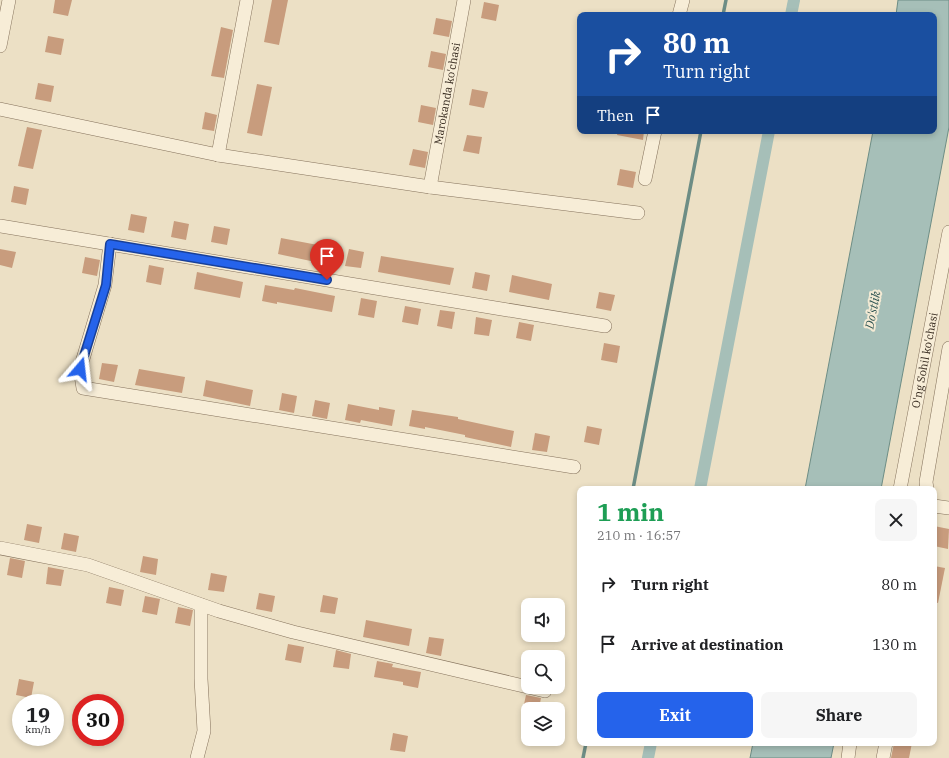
<!DOCTYPE html>
<meta charset="utf-8">
<style>
body{margin:0;font-family:"IBM Plex Serif",serif;background:#f6f6f6;color:#202124;height:100vh;display:flex;flex-direction:column;font-size:15px;white-space:nowrap}
*{box-sizing:border-box;margin:0}
p{font-size:13px;color:#757577}
.icon{flex:none;width:22px;height:22px;fill:none;stroke:currentColor;stroke-width:2;stroke-linecap:round;stroke-linejoin:round}
.map{position:relative;flex:1;overflow:hidden}
.sheet{position:absolute;left:577px;top:486px;width:360px;height:260px;display:flex;flex-direction:column;background:#fff;border-radius:8px;box-shadow:0 2px 6px #0003}
.sheet>*{flex:none}
.hud{position:absolute;left:577px;top:12px;width:360px;height:122px;border-radius:8px;box-shadow:0 2px 6px #0003;background:#1a4fa0;color:#fff;overflow:hidden}
.tools{position:absolute;left:521px;top:598px;display:grid;gap:8px}
.tools a{display:grid;place-items:center;width:44px;height:44px;border-radius:8px;background:#fff;box-shadow:0 2px 6px #0003;font-size:20px}
.speed{position:absolute;left:12px;top:694px;display:flex;gap:8px;font-size:20px;font-weight:700;text-align:center}
.speed>*{display:grid;place-content:center;width:52px;height:52px;border-radius:50%;background:#fff;box-shadow:0 2px 6px #0003;line-height:1}
.speed small{font-size:10px;font-weight:400}
.speed .limit{border:6px solid #d22;background:#fff;color:#111}
.pin{position:absolute;display:grid;place-items:center;width:34px;height:34px;color:#fff;margin:-41px -17px;border-radius:50% 50% 50% 0;rotate:-45deg;box-shadow:0 0 4px #0007}
.pin .icon{rotate:45deg}
.me{position:absolute;width:44px;margin:-22px;rotate:17deg;stroke-linejoin:round;filter:drop-shadow(0 0 3px #0008)}
.turn{display:flex;align-items:center;gap:14px;height:84px;padding:0 20px;font-size:18px}
.turn .icon{width:52px;height:52px;stroke-width:2.5}
.turn b{display:block;font-size:28px;line-height:34px}
.then{display:flex;align-items:center;height:38px;padding:0 20px;background:#0003;gap:8px;font-size:15px}
.round{display:grid;place-items:center;flex:none;width:42px;height:42px;border-radius:8px;background:#f6f6f6}
.headline{display:flex;align-items:center;justify-content:space-between;height:68px;padding:0 20px}
h1{font-size:24px;font-weight:700;line-height:30px;color:#1e9e55}
.primary-button{display:flex;gap:8px;margin-top:auto;padding:8px 20px}
.primary-button a{flex:1;height:46px;border-radius:8px;background:#2563eb;color:#fff;font-size:16px;font-weight:700;line-height:46px;text-align:center}
.primary-button a+a{background:#f6f6f6;color:#202124}
ul{padding:0;list-style:none}
li{display:flex;align-items:center;gap:12px;height:60px;padding:0 20px}
li div{flex:1}
li b{display:block;font-size:15px}
li em{font-style:normal}
.map>svg:first-child{display:block}
.water{fill:#a6bfb8;stroke:#6d8d85}
.lines{fill:none;stroke-linecap:round;stroke-linejoin:round}
.stream{stroke:#6d8d85;stroke-width:3.5}
.canal{stroke:#a6bfb8;stroke-width:12}
.building{fill:#c89c7d}
.street-casing{stroke:#85725c;stroke-width:14}
.street{stroke:#f7edd7;stroke-width:13}
.route-casing{stroke:#184099;stroke-width:10}
.route{stroke:#2563eb;stroke-width:7}
.labels{text-anchor:middle;stroke-width:4;stroke-linejoin:round;paint-order:stroke}
.street-label{font-size:11px;fill:#362a1f;stroke:#f3ead4}
.water-label{font-size:12px;font-style:italic;fill:#2f5553;stroke:#f3ead4}
</style>
<div class="map">
<svg width="949" height="758" viewBox="0 0 949 758">
<rect width="100%" height="100%" fill="#ece0c5"/>
<g class="water">
<polygon points="898,0 949,0 949,127 881,489 805,489 873,131 934,131 934,15 896,15"/>
<polygon points="753,743 834,743 831,758 750,758"/>
</g>
<g class="lines">
<g class="stream">
<polyline points="723,15 726,0"/>
<polyline points="633,489 701,131"/>
<polyline points="583,758 586,743"/>
</g>
<g class="canal">
<polyline points="791,15 794,0"/>
<polyline points="700,489 769,131"/>
<polyline points="648,758 651,743"/>
</g>
</g>
<g class="building">
<polygon points="55,0 72,0 68,16 53,13"/>
<polygon points="272,0 288,0 279,45 264,42"/>
<polygon points="484,2 499,5 496,21 481,18"/>
<polygon points="436,18 452,21 449,37 433,34"/>
<polygon points="221,27 233,30 224,78 211,76"/>
<polygon points="48,36 64,39 61,55 45,52"/>
<polygon points="431,51 446,54 443,70 428,67"/>
<polygon points="38,83 54,86 51,102 35,99"/>
<polygon points="257,84 272,87 262,136 247,133"/>
<polygon points="472,89 488,92 484,108 469,105"/>
<polygon points="421,105 436,108 433,125 418,122"/>
<polygon points="205,112 217,115 214,131 202,129"/>
<polygon points="27,127 42,130 33,169 18,166"/>
<polygon points="618,131 644,131 643,140 617,135"/>
<polygon points="467,135 482,137 479,154 463,151"/>
<polygon points="413,149 428,152 425,168 409,165"/>
<polygon points="620,169 636,172 633,188 617,185"/>
<polygon points="14,186 29,189 26,205 11,202"/>
<polygon points="131,214 147,217 144,233 128,230"/>
<polygon points="174,221 189,224 186,240 171,237"/>
<polygon points="214,226 230,229 227,245 211,242"/>
<polygon points="281,238 323,246 320,263 278,254"/>
<polygon points="0,249 16,252 12,268 0,265"/>
<polygon points="349,249 364,252 361,268 345,266"/>
<polygon points="381,256 454,268 450,285 378,272"/>
<polygon points="85,257 100,260 97,276 82,273"/>
<polygon points="149,265 164,268 161,285 146,282"/>
<polygon points="197,272 243,282 240,298 194,289"/>
<polygon points="475,272 490,275 487,291 472,288"/>
<polygon points="512,275 552,284 549,300 509,292"/>
<polygon points="265,285 294,290 295,288 335,296 332,312 277,302 277,304 262,301"/>
<polygon points="599,292 615,295 611,311 596,308"/>
<polygon points="361,298 377,301 374,318 358,315"/>
<polygon points="405,306 421,309 418,325 402,322"/>
<polygon points="440,310 455,312 452,329 437,326"/>
<polygon points="476,317 492,320 489,336 474,334"/>
<polygon points="519,322 534,325 531,341 516,338"/>
<polygon points="604,343 620,346 617,363 601,360"/>
<polygon points="102,363 118,365 114,382 99,379"/>
<polygon points="139,369 185,377 182,393 135,385"/>
<polygon points="206,380 253,390 250,406 203,396"/>
<polygon points="282,393 297,396 294,413 279,410"/>
<polygon points="315,400 330,403 327,419 312,416"/>
<polygon points="348,404 379,410 379,407 395,410 392,426 361,420 360,423 345,420"/>
<polygon points="412,410 458,417 458,419 514,431 511,447 465,437 465,435 425,427 425,429 409,426"/>
<polygon points="587,426 602,429 599,445 584,442"/>
<polygon points="535,433 550,436 547,452 532,450"/>
<polygon points="27,524 42,527 39,543 24,540"/>
<polygon points="934,526 949,529 948,549 934,546"/>
<polygon points="64,533 79,536 76,552 61,549"/>
<polygon points="143,556 158,559 156,575 140,572"/>
<polygon points="10,558 25,561 22,578 7,575"/>
<polygon points="934,566 945,568 938,603 934,602"/>
<polygon points="48,567 64,570 61,586 46,584"/>
<polygon points="211,573 227,576 224,592 208,590"/>
<polygon points="109,587 124,590 121,606 106,603"/>
<polygon points="259,593 275,596 272,612 256,609"/>
<polygon points="323,595 338,598 335,614 320,612"/>
<polygon points="145,596 160,599 157,615 142,612"/>
<polygon points="178,607 193,610 190,626 175,623"/>
<polygon points="366,620 412,629 409,646 363,637"/>
<polygon points="429,637 444,639 441,656 426,653"/>
<polygon points="288,644 304,647 301,663 285,660"/>
<polygon points="336,650 351,654 349,669 333,667"/>
<polygon points="377,661 393,664 392,667 421,672 418,688 403,685 403,682 374,677"/>
<polygon points="19,679 34,682 31,698 16,695"/>
<polygon points="526,695 541,698 539,709 523,709"/>
<polygon points="393,733 408,736 405,752 390,750"/>
<polygon points="894,743 912,743 909,758 891,758"/>
</g>
<g class="lines">
<defs>
<g id="street">
<polyline points="679,15 683,0"/>
<polyline points="0,46 9,0"/>
<polyline points="0,109 218,155 430,187 638,213"/>
<polyline points="218,155 247,0"/>
<polyline points="645,179 655,131"/>
<path id="s1" d="M 430,187 L 464,0"/>
<polyline points="0,226 605,326"/>
<polyline points="110,244 105,285 80,369 83,388 574,467"/>
<path id="s2" d="M 900,489 L 949,232"/>
<polyline points="927,489 926,482 949,348"/>
<polyline points="934,506 949,508"/>
<polyline points="0,548 88,565 219,611 293,632 545,691"/>
<polyline points="197,758 204,731 201,679 201,605"/>
<polyline points="848,758 850,743"/>
<polyline points="883,758 886,743"/>
</g>
</defs>
<use href="#street" class="street-casing"/>
<use href="#street" class="street"/>
</g>
<g class="lines">
<defs>
<polyline id="route" points="80,369 106,285 110,244 327,280"/>
</defs>
<use href="#route" class="route-casing"/>
<use href="#route" class="route"/>
</g>
<g class="labels">
<g class="street-label">
<text dy="4" stroke="none"><textPath href="#s1" startOffset="95">Marokanda ko'chasi</textPath></text>
<text dy="4" stroke="none"><textPath href="#s2" startOffset="131">O'ng Sohil ko'chasi</textPath></text>
</g>
<g class="water-label">
<text transform="translate(873 310) rotate(-79)" y="4">Do'stlik</text>
</g>
</g>
</svg>
<div class="tools">
<a><svg class="icon" aria-label="sound" viewBox="0 0 24 24"><path d="M4 9h4l5-4v14l-5-4H4zM17 9q2 3 0 6"/></svg></a>
<a><svg class="icon" aria-label="search" viewBox="0 0 24 24"><circle cx="10" cy="10" r="6"/><path d="M15 15l6 6"/></svg></a>
<a><svg class="icon" aria-label="layers" viewBox="0 0 24 24"><path d="M12 4l9 5-9 5-9-5zM3 14l9 5 9-5"/></svg></a>
</div>
<div class="speed"><div>19<small>km/h</small></div><div class="limit">30</div></div>
<div class="pin" style="left:327px;top:280px;background:#d93025"><svg class="icon" aria-label="arrive" viewBox="0 0 24 24"><path d="M6 21V4h12l-3 4 3 4H6"/></svg></div>
<svg class="me" style="left:80px;top:369px" viewBox="-20 -20 40 40"><path d="M0-17L14 15 0 8-14 15z" fill="#2563eb" stroke="#fff" stroke-width="4"/></svg>
<div class="hud">
<div class="turn"><svg class="icon" aria-label="right" viewBox="0 0 24 24"><path d="M7 20v-9h11M14 6l5 5-5 5"/></svg><div><b>80 m</b>Turn right</div></div>
<div class="then">Then<svg class="icon" aria-label="arrive" viewBox="0 0 24 24"><path d="M6 21V4h12l-3 4 3 4H6"/></svg></div>
</div>
<section class="sheet">
<div class="headline"><div><h1>1 min</h1><p>210 m · 16:57</p></div><a class="round"><svg class="icon" aria-label="close" viewBox="0 0 24 24"><path d="M6 6l12 12M18 6L6 18"/></svg></a></div>
<ul>
<li><svg class="icon" aria-label="right" viewBox="0 0 24 24"><path d="M7 20v-9h11M14 6l5 5-5 5"/></svg><div><b>Turn right</b></div><em>80 m</em></li>
<li><svg class="icon" aria-label="arrive" viewBox="0 0 24 24"><path d="M6 21V4h12l-3 4 3 4H6"/></svg><div><b>Arrive at destination</b></div><em>130 m</em></li>
</ul>
<div class="primary-button"><a>Exit</a><a>Share</a></div>
</section>
</div>
